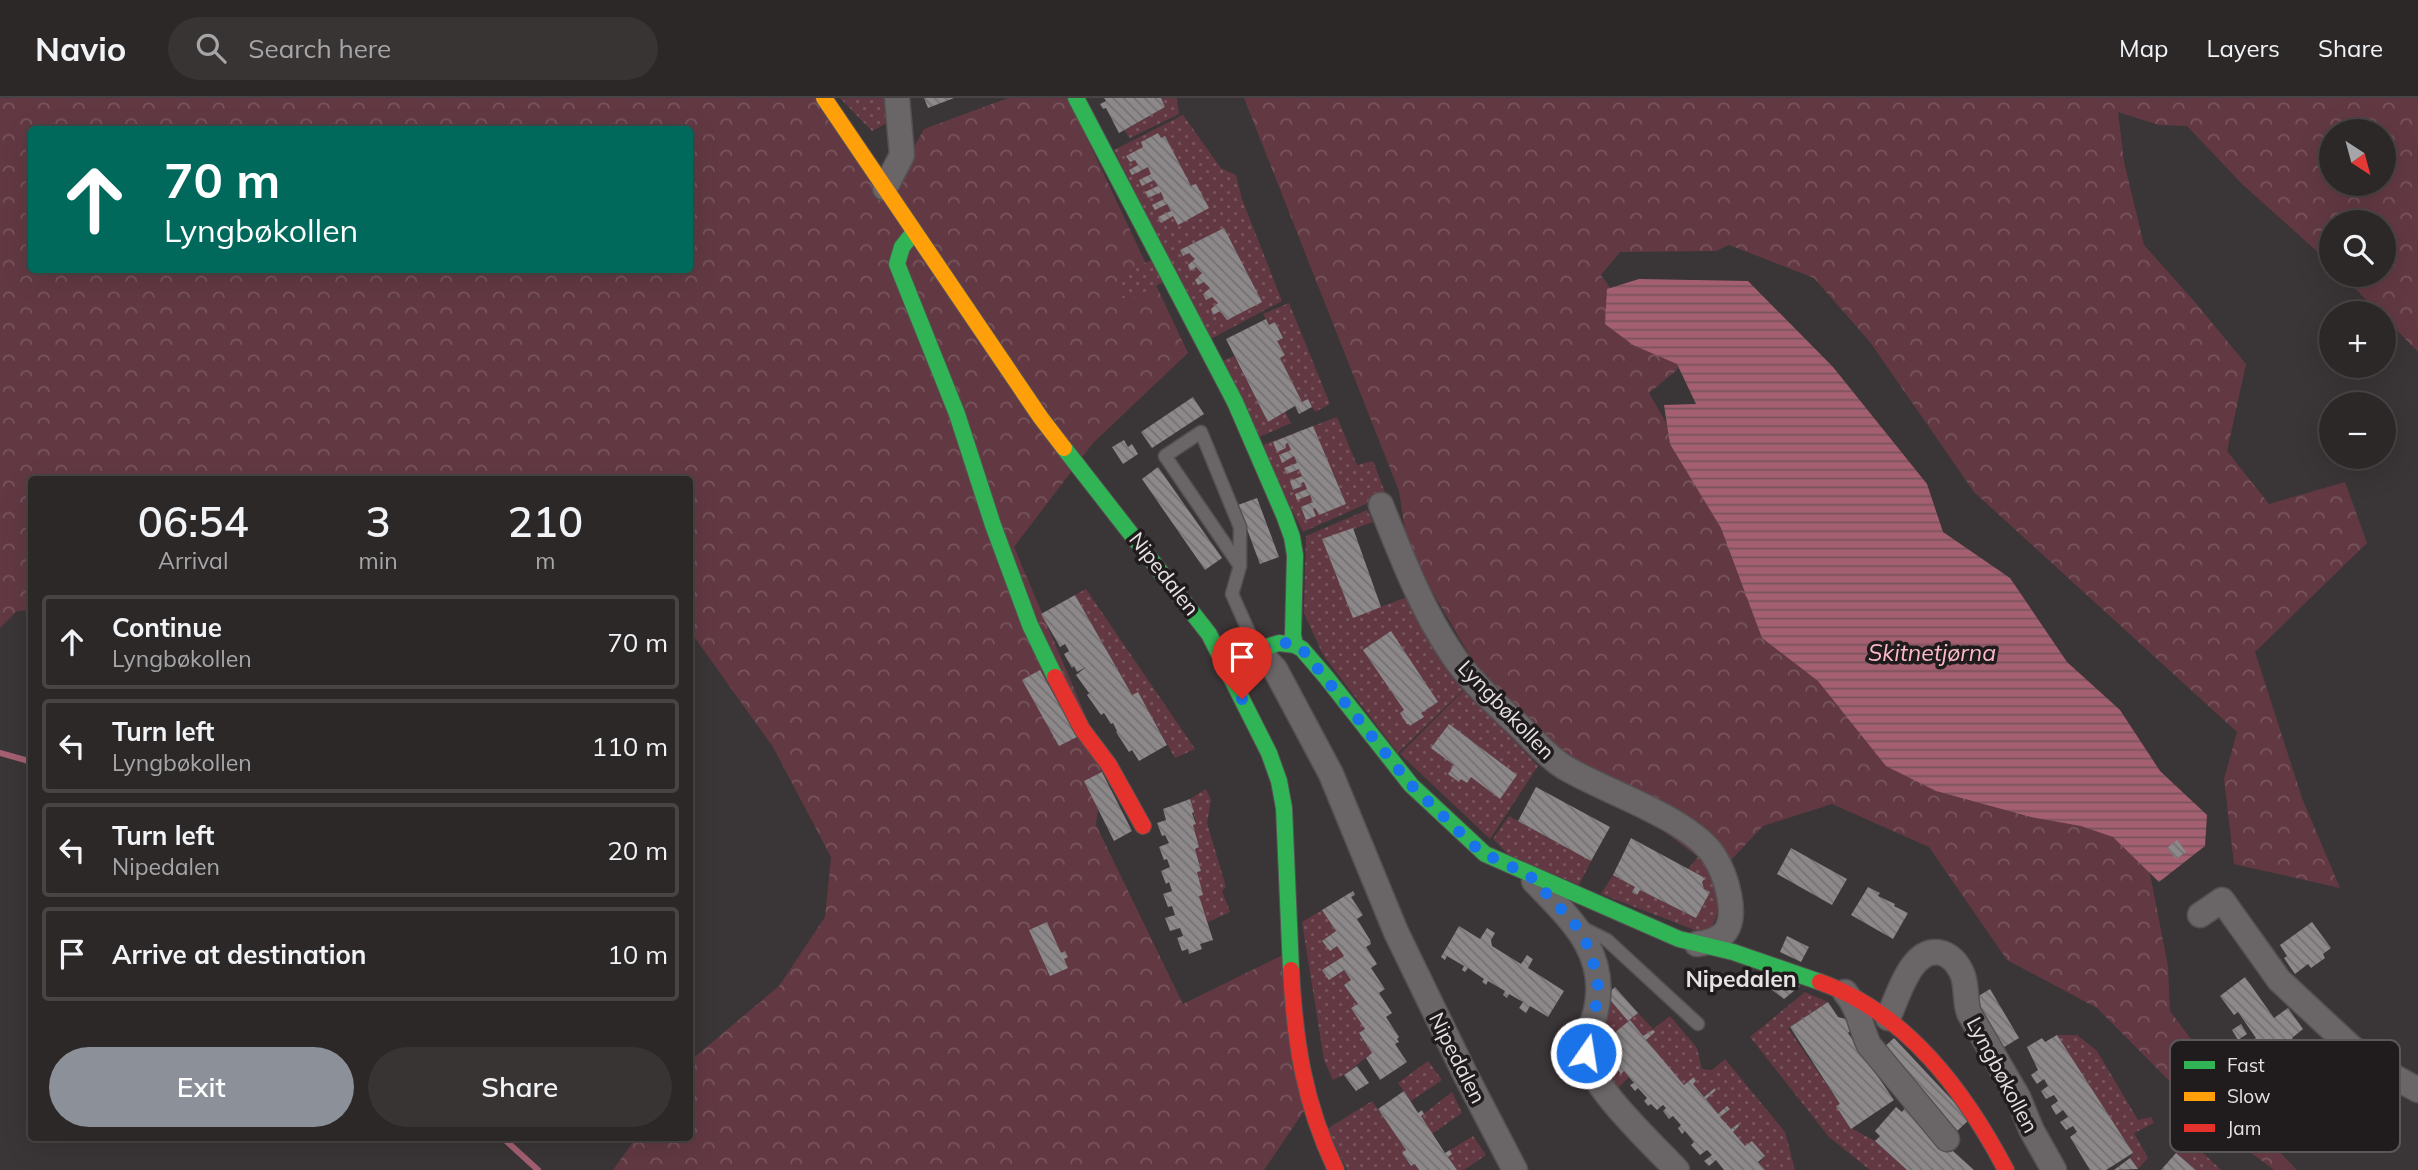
<!DOCTYPE html>
<meta charset="utf-8">
<style>
body{margin:0;font-family:Mulish,sans-serif;background:#383434;color:#f1f3f6;height:100vh;display:flex;flex-direction:column;font-size:26px;white-space:nowrap}
*{box-sizing:border-box;margin:0}
p{font-size:23px;color:#a6a6a8}
.icon{flex:none;width:38px;height:38px;fill:none;stroke:currentColor;stroke-width:2;stroke-linecap:round;stroke-linejoin:round}
.map{position:relative;flex:1;overflow:hidden}
.panel{position:absolute;left:28px;top:378px;width:665px;height:665px;display:flex;flex-direction:column;background:#2c2828;border-radius:7px;box-shadow:0 7px 28px #0002,0 0 0 2px #484445}
.panel>*{flex:none}
.hud{position:absolute;left:28px;top:28px;width:665px;height:147px;border-radius:7px;box-shadow:0 7px 28px #0002,0 0 0 2px #484445;background:#00695c;color:#fff;overflow:hidden}
.needle{width:46px;rotate:144deg}
.fabs{position:absolute;left:2319px;top:21px;display:grid;gap:14px}
.fabs a{display:grid;place-items:center;width:77px;height:77px;border-radius:50%;background:#2c2828;box-shadow:0 7px 28px #0002,0 0 0 2px #484445;font-size:35px}
.pin{position:absolute;display:grid;place-items:center;width:60px;height:60px;color:#fff;margin:-72px -30px;border-radius:50% 50% 50% 0;rotate:-45deg;box-shadow:0 0 7px #0007}
.pin .icon{rotate:45deg}
.me{position:absolute;width:77px;margin:-38px;rotate:13deg;stroke-linejoin:round;filter:drop-shadow(0 0 5px #0008)}
.turn{display:flex;align-items:center;gap:24px;height:147px;padding:0 21px;font-size:32px}
.turn .icon{width:91px;height:91px;stroke-width:2.5}
.turn b{display:block;font-size:49px;line-height:60px}
.eta{display:flex;justify-content:space-evenly;align-items:center;height:119px;text-align:center}
.eta b{font-size:42px;font-weight:600;line-height:49px}
.primary-button{display:flex;gap:14px;margin-top:auto;padding:14px 21px}
.primary-button a{flex:1;height:80px;border-radius:42px;background:#8c9099;color:#fff;font-size:28px;font-weight:600;line-height:80px;text-align:center}
.primary-button a+a{background:#383434;color:#f1f3f6}
ul{padding:0;list-style:none}
li{display:flex;align-items:center;gap:21px;height:94px;margin:0 14px 10px;padding:0 7px;border:4px solid #484445;border-radius:7px}
li div{flex:1}
li b{display:block;font-size:26px}
li em{font-style:normal}
header{display:flex;align-items:center;gap:42px;box-sizing:border-box;height:98px;padding:0 35px;background:#2c2828;border-bottom:2px solid #484445}
header strong{font-size:33px}
nav{display:flex;gap:38px;margin-inline-start:auto;font-size:24px}
.search{width:490px;height:63px;background:#383434;display:flex;align-items:center;gap:18px;box-sizing:border-box;padding:0 24px;border-radius:38px;color:#a6a6a8;font-size:26px}
.map>svg:first-child{display:block}
.forest{fill:url(#forest-crowns);fill-rule:evenodd}
.park{fill:url(#park-dots)}
.water{fill:url(#water-rules)}
.lines{fill:none;stroke-linecap:round;stroke-linejoin:round}
.stream{stroke:#a46071;stroke-width:6}
.building{fill:url(#building-back-hatch)}
.lane-casing{stroke:#555152;stroke-width:15}
.street-casing{stroke:#555152;stroke-width:27}
.fast-casing{stroke:#555152;stroke-width:18}
.slow-casing{stroke:#555152;stroke-width:18}
.jam-casing{stroke:#555152;stroke-width:18}
.lane{stroke:#6a6566;stroke-width:12}
.street{stroke:#6a6566;stroke-width:24}
.fast{stroke:#30b455;stroke-width:16}
.slow{stroke:#ff9f0a;stroke-width:16}
.jam{stroke:#e5322d;stroke-width:16}
.route{stroke:#1a73e8;stroke-width:12;stroke-dasharray:0 21.6}
.labels{text-anchor:middle;stroke-width:7;stroke-linejoin:round;paint-order:stroke}
.street-label{font-size:21px;fill:#e6e1e2;stroke:#201c1d}
.water-label{font-size:23px;font-style:italic;fill:#fcbac8;stroke:#201c1d}
.neighbourhood-label{font-size:23px;font-weight:bold;fill:#e6e1e2;stroke:#201c1d}
.key{fill:#201c1d;stroke:#5b5758;stroke-width:2}
.key-label{font-size:19px;fill:#e6e1e2}
</style>
<header>
<strong>Navio</strong>
<div class="search"><svg class="icon" aria-label="search" viewBox="0 0 24 24"><circle cx="10" cy="10" r="6"/><path d="M15 15l6 6"/></svg>Search here</div>
<nav><a>Map</a><a>Layers</a><a>Share</a></nav>
</header>
<div class="map">
<svg width="2418" height="1072" viewBox="0 0 2418 1072">
<defs>
<pattern id="forest-crowns" width="20" height="18" patternUnits="userSpaceOnUse" patternTransform="scale(1.75)"><rect width="20" height="18" fill="#623943"/><path d="M2 6a3 3 0 1 1 6 0M12 15a3 3 0 1 1 6 0" fill="none" stroke="#78555e"/></pattern>
<pattern id="park-dots" width="8" height="8" patternUnits="userSpaceOnUse" patternTransform="scale(1.75)"><rect width="8" height="8" fill="#623943"/><path d="M2 2h.1M6 6h.1" fill="none" stroke="#78555e" stroke-width="1.8" stroke-linecap="round"/></pattern>
<pattern id="water-rules" width="6" height="5" patternUnits="userSpaceOnUse" patternTransform="scale(1.75)"><rect width="6" height="5" fill="#a46071"/><path d="M0 2.5h6" fill="none" stroke="#79535d"/></pattern>
<pattern id="building-back-hatch" width="6" height="6" patternUnits="userSpaceOnUse" patternTransform="scale(1.75)"><rect width="6" height="6" fill="#8d898a"/><path d="M-1 5l2 2M0 0l6 6M5-1l2 2" fill="none" stroke="#747172"/></pattern>
</defs>
<rect width="100%" height="100%" fill="#3a3536"/>
<g class="forest">
<path d="M 0,0 L 822,0 L 889,95 L 924,31 L 1008,0 L 1068,0 L 1188,255 L 1093,345 L 1014,449 L 1104,661 L 1096,727 L 1183,906 L 1295,851 L 1310,1004 L 1264,1072 L 613,1072 L 636,1040 L 690,1040 L 690,963 L 779,888 L 825,819 L 831,759 L 773,649 L 690,533 L 690,382 L 32,382 L 31,512 L 17,513 L 0,530 ZM 32,32 L 690,32 L 690,172 L 32,172 Z"/>
<path d="M 1244,0 L 2418,0 L 2418,254 L 2384,219 L 2384,215 L 2379,215 L 2342,177 L 2384,177 L 2384,124 L 2331,124 L 2331,166 L 2242,86 L 2187,28 L 2159,27 L 2118,14 L 2124,64 L 2144,147 L 2194,203 L 2246,266 L 2227,353 L 2269,406 L 2345,384 L 2367,445 L 2255,554 L 2302,700 L 2340,790 L 2234,766 L 2224,681 L 2237,634 L 1974,394 L 1870,244 L 1814,180 L 1729,147 L 1716,153 L 1620,154 L 1601,177 L 1636,226 L 1684,251 L 1677,272 L 1649,295 L 1724,425 L 2140,725 L 2168,868 L 2170,913 L 2261,1035 L 2297,1072 L 2274,1072 L 2209,1023 L 2097,910 L 2007,862 L 1929,749 L 1832,706 L 1763,728 L 1719,775 L 1657,728 L 1523,649 L 1408,452 L 1399,393 ZM 2331,33 L 2384,33 L 2384,86 L 2331,86 Z"/>
</g>
<g class="park">
<polygon points="840,0 887,0 889,24 872,33"/>
<polygon points="1161,0 1177,0 1179,16 1130,40 1124,32 1165,9"/>
<polygon points="1183,17 1221,70 1236,77 1242,101 1282,203 1207,243 1114,52"/>
<path d="M 1154,161 L 1165,183 L 1135,199 L 1122,200 C 1109,178 1137,169 1154,161 Z"/>
<polygon points="1289,205 1330,306 1315,314 1308,302 1302,304 1280,260 1285,257 1277,243 1283,239 1275,224 1269,227 1263,216"/>
<polygon points="1234,258 1268,323 1285,313 1291,325 1257,340 1218,265"/>
<polygon points="1337,319 1357,367 1373,363 1386,397 1303,434 1260,348"/>
<polygon points="1367,412 1373,424 1323,442 1353,519 1410,498 1465,590 1398,655 1323,557 1304,515 1306,438"/>
<polygon points="1086,491 1195,651 1175,660 1138,595 1132,597 1075,497"/>
<polygon points="1466,590 1538,668 1490,741 1400,656"/>
<polygon points="1206,691 1211,702 1207,725 1226,789 1222,793 1230,814 1208,824 1201,809 1199,798 1200,785 1197,774 1201,773 1195,751 1196,737 1193,727 1196,725 1190,701"/>
<polygon points="1509,718 1591,763 1579,787 1509,757 1493,741"/>
<path d="M 1702,754 C 1716,778 1729,815 1705,836 L 1601,796 L 1613,777 L 1635,789 L 1637,796 L 1640,792 L 1696,820 L 1710,794 L 1704,791 L 1702,784 L 1704,780 L 1688,771 Z"/>
<polygon points="1322,812 1336,833 1322,844 1327,848 1337,848 1344,858 1323,872 1344,872 1351,882 1344,887 1358,906 1365,931 1359,936 1372,955 1344,977 1333,982 1324,962 1302,824"/>
<polygon points="1805,894 1828,904 1788,930 1840,1006 1837,1008 1851,1030 1875,1043 1907,1072 1870,1072 1829,1039 1750,939"/>
<polygon points="1606,897 1628,923 1638,915 1653,931 1670,918 1697,950 1702,971 1712,972 1725,961 1785,1034 1795,1072 1765,1072 1759,1065 1765,1058 1752,1043 1745,1048 1733,1034 1739,1029 1738,1027 1731,1031 1720,1019 1730,1011 1728,1008 1718,1016 1706,1001 1713,994 1711,993 1704,999 1693,986 1696,983 1694,980 1684,987 1629,923 1602,946 1629,979 1615,993 1592,950"/>
<polygon points="2057,937 2077,937 2097,953 2138,1022 2151,1019 2154,1025 2134,1035 2148,1060 2138,1071 2130,1060 2133,1055"/>
<polygon points="1428,963 1442,982 1411,1003 1398,985"/>
<polygon points="1452,994 1462,1015 1432,1036 1421,1018"/>
<polygon points="1372,1003 1406,1052 1402,1055 1410,1068 1415,1066 1419,1072 1347,1072 1327,1031"/>
<polygon points="2184,1037 2221,1072 2196,1072 2176,1055"/>
<polygon points="1473,1038 1486,1057 1464,1072 1457,1072 1448,1059 1452,1056 1450,1052"/>
</g>
<polygon class="water" points="1639,181 1748,183 1833,269 1927,386 1943,434 2010,480 2067,564 2120,612 2160,673 2207,717 2205,748 2159,784 2113,739 2081,728 2031,719 1936,693 1886,668 1818,583 1762,540 1721,430 1670,346 1664,307 1696,306 1677,266 1633,247 1605,226 1607,191"/>
<g class="lines">
<g class="stream">
<polyline points="0,655 32,664"/>
<polyline points="503,1040 538,1072"/>
</g>
</g>
<g class="building">
<polygon points="924,0 954,0 928,10"/>
<polygon points="1104,0 1161,0 1165,9 1119,35 1106,10 1103,11 1100,6 1106,3"/>
<polygon points="1158,35 1161,40 1165,38 1191,88 1196,86 1209,110 1178,127 1173,118 1161,125 1158,119 1171,113 1167,106 1155,112 1152,107 1164,101 1161,94 1148,100 1145,94 1158,88 1154,82 1142,88 1139,82 1151,76 1148,69 1132,77 1129,72 1138,67 1135,62 1130,64 1126,58 1143,49 1141,44"/>
<polygon points="1224,130 1262,204 1227,222 1220,213 1213,217 1211,211 1218,205 1212,199 1206,202 1203,196 1210,190 1204,184 1198,187 1195,182 1202,175 1196,169 1190,173 1188,167 1195,161 1189,155 1183,158 1180,152"/>
<polygon points="1266,221 1269,227 1275,224 1283,240 1277,243 1285,257 1280,260 1302,304 1308,301 1312,309 1299,316 1295,308 1268,324 1226,241"/>
<polygon points="1193,299 1204,316 1152,350 1141,334"/>
<polygon points="1313,328 1346,406 1319,417 1315,410 1313,411 1316,418 1306,422 1301,409 1313,404 1310,397 1297,402 1295,396 1307,391 1304,384 1301,385 1302,388 1293,392 1290,383 1302,378 1299,371 1287,376 1284,370 1297,365 1294,358 1282,365 1279,357 1291,352 1288,345 1285,346 1286,350 1277,354 1273,344"/>
<polygon points="1124,342 1128,349 1132,346 1138,356 1123,366 1112,349"/>
<polygon points="1158,369 1222,460 1205,472 1142,381"/>
<polygon points="1257,400 1279,459 1260,466 1238,407"/>
<polygon points="1353,430 1381,509 1353,520 1322,441"/>
<polygon points="1075,497 1132,597 1138,594 1167,647 1139,663 1132,652 1129,654 1116,634 1117,633 1113,625 1111,626 1104,615 1101,617 1087,597 1097,589 1089,595 1076,577 1086,569 1077,574 1074,568 1072,570 1064,556 1069,553 1065,546 1060,549 1041,516"/>
<polygon points="1391,533 1438,604 1421,615 1424,619 1411,627 1407,626 1400,615 1404,612 1363,552"/>
<polygon points="1040,572 1077,639 1059,648 1022,582"/>
<polygon points="1449,626 1517,677 1500,701 1471,679 1467,685 1461,681 1459,684 1448,676 1454,667 1431,650"/>
<polygon points="1102,674 1132,733 1114,743 1084,683"/>
<polygon points="1536,689 1610,729 1591,763 1518,723"/>
<polygon points="1190,701 1194,714 1192,715 1196,726 1193,727 1199,749 1195,751 1201,773 1197,774 1203,797 1199,798 1213,842 1200,846 1202,851 1189,856 1188,851 1182,853 1177,840 1183,838 1180,830 1170,833 1165,820 1175,817 1172,808 1168,809 1163,796 1172,793 1169,784 1166,786 1161,773 1170,769 1167,761 1164,762 1159,749 1169,745 1165,737 1162,738 1157,725 1166,722 1163,711"/>
<polygon points="1631,740 1705,780 1702,784 1704,791 1710,794 1696,820 1640,792 1637,797 1632,794 1635,789 1613,777"/>
<polygon points="2177,742 2186,754 2176,761 2167,750"/>
<polygon points="1791,750 1847,781 1832,807 1777,776"/>
<polygon points="1868,789 1880,795 1878,798 1895,806 1894,808 1908,815 1893,841 1851,817"/>
<polygon points="1353,793 1355,797 1351,799 1363,817 1357,821 1370,842 1371,846 1366,849 1377,866 1371,870 1385,891 1379,895 1392,915 1386,919 1399,939 1397,941 1399,944 1395,946 1407,964 1380,982 1366,960 1372,955 1359,935 1365,931 1351,910 1358,906 1344,887 1351,882 1344,872 1329,882 1322,872 1344,858 1337,848 1330,853 1322,843 1336,833 1322,812"/>
<polygon points="1047,824 1061,855 1065,853 1068,859 1064,861 1068,870 1050,878 1029,832"/>
<polygon points="2312,824 2331,850 2323,856 2325,860 2311,870 2308,866 2295,876 2284,860 2287,858 2280,847"/>
<polygon points="1459,828 1480,841 1487,830 1495,835 1491,842 1492,848 1521,866 1527,857 1533,861 1528,870 1564,893 1548,919 1530,908 1526,915 1519,910 1523,904 1509,896 1507,900 1503,897 1505,893 1488,883 1486,887 1482,884 1484,881 1468,870 1465,874 1462,872 1464,868 1447,858 1445,862 1441,859"/>
<polygon points="1787,838 1809,849 1801,864 1780,854"/>
<polygon points="2245,879 2274,920 2288,910 2303,931 2292,940 2299,950 2278,966 2270,955 2258,964 2246,947 2256,940 2238,914 2234,917 2220,898"/>
<polygon points="1775,881 1800,888 1784,901 1772,892"/>
<polygon points="1615,889 1638,915 1628,923 1606,897"/>
<polygon points="1990,891 2019,940 2001,951 1972,902"/>
<polygon points="1828,904 1838,919 1850,922 1853,931 1848,935 1894,1002 1851,1031 1836,1008 1840,1006 1790,929"/>
<polygon points="1630,922 1643,938 1653,932 1655,934 1646,942 1684,987 1694,979 1696,983 1693,986 1704,999 1715,990 1716,992 1706,1001 1718,1016 1727,1008 1730,1011 1720,1019 1731,1031 1738,1026 1739,1028 1733,1034 1745,1048 1752,1043 1765,1058 1758,1064 1765,1072 1724,1072 1716,1062 1709,1068 1704,1063 1712,1057 1707,1052 1700,1057 1691,1047 1694,1044 1685,1033 1682,1036 1678,1030 1681,1027 1673,1018 1669,1021 1663,1013 1666,1010 1663,1007 1657,1012 1651,1006 1648,1008 1644,1003 1647,1000 1638,990 1635,993 1630,987 1634,985 1624,973 1621,976 1617,971 1620,968 1615,962 1611,957 1607,960 1603,955 1607,952 1601,946"/>
<polygon points="2241,926 2247,936 2238,942 2232,932"/>
<polygon points="2057,937 2133,1055 2106,1072 2090,1072 2070,1039 2077,1034 2073,1028 2066,1032 2060,1024 2068,1019 2063,1012 2056,1017 2051,1008 2058,1003 2054,997 2046,1001 2041,993 2048,988 2044,981 2037,986 2031,977 2038,972 2027,949 2042,940 2045,944"/>
<polygon points="1894,940 1970,1021 1957,1033 1921,991 1881,952"/>
<polygon points="1357,968 1369,985 1356,993 1344,977"/>
<polygon points="1404,993 1418,1015 1422,1012 1424,1016 1421,1018 1445,1055 1450,1052 1452,1056 1448,1059 1457,1072 1419,1072 1415,1066 1411,1068 1402,1055 1406,1052 1378,1011"/>
<polygon points="1896,1009 1902,1014 1905,1010 1974,1072 1907,1072 1875,1043 1880,1038 1875,1033"/>
<polygon points="2176,1055 2196,1072 2161,1072"/>
<polygon points="2130,1060 2138,1071 2114,1072"/>
</g>
<g class="lines">
<defs>
<g id="lane">
<polyline points="1240,468 1240,429 1201,334 1165,358 1240,468 1232,496 1256,550"/>
<polyline points="1581,829 1607,842 1698,926"/>
</g>
<g id="street">
<polyline points="885,90 902,57 897,0"/>
<path d="M 1381,407 C 1401,457 1421,510 1452,556 C 1469,582 1494,604 1517,626 C 1532,640 1546,658 1564,669 C 1605,694 1689,720 1714,758 C 1725,775 1741,821 1722,837 C 1715,843 1705,845 1697,846"/>
<polyline points="1258,554 1275,571 1331,676 1396,834 1466,978 1515,1072"/>
<path d="M 1534,783 C 1569,820 1609,854 1596,912 C 1592,930 1582,946 1588,964 C 1597,994 1654,1048 1677,1072"/>
<polyline points="2200,817 2222,802 2279,882 2351,949 2389,976 2418,992"/>
<path d="M 1845,894 C 1859,910 1860,928 1869,947 L 1947,1041"/>
<path d="M 1888,920 C 1898,899 1911,847 1942,855 C 1951,858 1957,865 1961,873 C 1968,886 1964,902 1969,915 L 2018,999 L 2032,1033 L 2054,1072"/>
</g>
<g id="fast">
<polyline points="1076,0 1235,304 1284,417 1292,439 1295,457 1293,537 1295,547"/>
<polyline points="914,134 902,149 897,166 957,316 993,427 1030,527 1055,579"/>
<polyline points="1064,350 1209,536 1269,655 1279,683 1284,710 1291,872"/>
<polyline points="1223,563 1279,545 1295,547 1302,551 1326,579 1411,687 1485,756 1679,841 1733,854 1820,884"/>
</g>
<polyline id="slow" points="824,0 1041,320 1064,350"/>
<g id="jam">
<polyline points="1055,579 1082,631 1109,667 1143,728"/>
<path d="M 1291,872 C 1295,945 1304,1005 1336,1072"/>
<path d="M 1820,884 C 1907,915 1965,994 2006,1072"/>
</g>
</defs>
<use href="#lane" class="lane-casing"/>
<use href="#street" class="street-casing"/>
<use href="#fast" class="fast-casing"/>
<use href="#slow" class="slow-casing"/>
<use href="#jam" class="jam-casing"/>
<use href="#lane" class="lane"/>
<use href="#street" class="street"/>
<use href="#fast" class="fast"/>
<use href="#slow" class="slow"/>
<use href="#jam" class="jam"/>
</g>
<g class="lines">
<polyline class="route" points="1242,601 1223,563 1279,545 1291,545 1302,551 1411,687 1473,747 1485,756 1529,777 1574,825 1591,853 1599,893 1586,955"/>
</g>
<g class="labels">
<g class="street-label">
<text transform="translate(1164 476) rotate(52)" y="7">Nipedalen</text>
<text transform="translate(1506 612) rotate(46)" y="7">Lyngbøkollen</text>
<text transform="translate(1457 960) rotate(63)" y="7">Nipedalen</text>
<text transform="translate(2002 977) rotate(62)" y="7">Lyngbøkollen</text>
</g>
<g class="water-label">
<text x="1932" y="563">Skitnetjørna</text>
</g>
<g class="neighbourhood-label">
<text x="1741" y="889">Nipedalen</text>
</g>
</g>
<rect x="2170" y="942" width="230" height="112" rx="10" class="key"/>
<rect x="2184" y="963" width="31" height="8" fill="#30b455"/>
<rect x="2184" y="994" width="31" height="9" fill="#ff9f0a"/>
<rect x="2184" y="1026" width="31" height="8" fill="#e5322d"/>
<g class="key-label">
<text x="2227" y="974">Fast</text>
<text x="2227" y="1005">Slow</text>
<text x="2227" y="1037">Jam</text>
</g>
</svg>
<div class="fabs">
<a><svg class="needle" viewBox="-14 -14 28 28"><path d="M0-13l5 13h-10z" fill="#e53935"/><path d="M0 13l5-13h-10z" fill="#a6a6a8"/></svg></a>
<a><svg class="icon" aria-label="search" viewBox="0 0 24 24"><circle cx="10" cy="10" r="6"/><path d="M15 15l6 6"/></svg></a>
<a>+</a>
<a>−</a>
</div>
<div class="pin" style="left:1242px;top:601px;background:#d93025"><svg class="icon" aria-label="arrive" viewBox="0 0 24 24"><path d="M6 21V4h12l-3 4 3 4H6"/></svg></div>
<svg class="me" style="left:1586px;top:955px" viewBox="-20 -20 40 40"><circle r="17" fill="#1a73e8" stroke="#fff" stroke-width="3"/><path d="M0-11L8 9 0 5-8 9z" fill="#fff"/></svg>
<div class="hud">
<div class="turn"><svg class="icon" aria-label="ahead" viewBox="0 0 24 24"><path d="M12 20V5M6 11l6-6 6 6"/></svg><div><b>70 m</b>Lyngbøkollen</div></div>
</div>
<section class="panel">
<div class="eta">
<div><b>06:54</b><p>Arrival</p></div>
<div><b>3</b><p>min</p></div>
<div><b>210</b><p>m</p></div>
</div>
<ul>
<li><svg class="icon" aria-label="ahead" viewBox="0 0 24 24"><path d="M12 20V5M6 11l6-6 6 6"/></svg><div><b>Continue</b><p>Lyngbøkollen</p></div><em>70 m</em></li>
<li><svg class="icon" aria-label="left" viewBox="0 0 24 24"><path d="M17 20v-9H6M10 6l-5 5 5 5"/></svg><div><b>Turn left</b><p>Lyngbøkollen</p></div><em>110 m</em></li>
<li><svg class="icon" aria-label="left" viewBox="0 0 24 24"><path d="M17 20v-9H6M10 6l-5 5 5 5"/></svg><div><b>Turn left</b><p>Nipedalen</p></div><em>20 m</em></li>
<li><svg class="icon" aria-label="arrive" viewBox="0 0 24 24"><path d="M6 21V4h12l-3 4 3 4H6"/></svg><div><b>Arrive at destination</b></div><em>10 m</em></li>
</ul>
<div class="primary-button"><a>Exit</a><a>Share</a></div>
</section>
</div>
